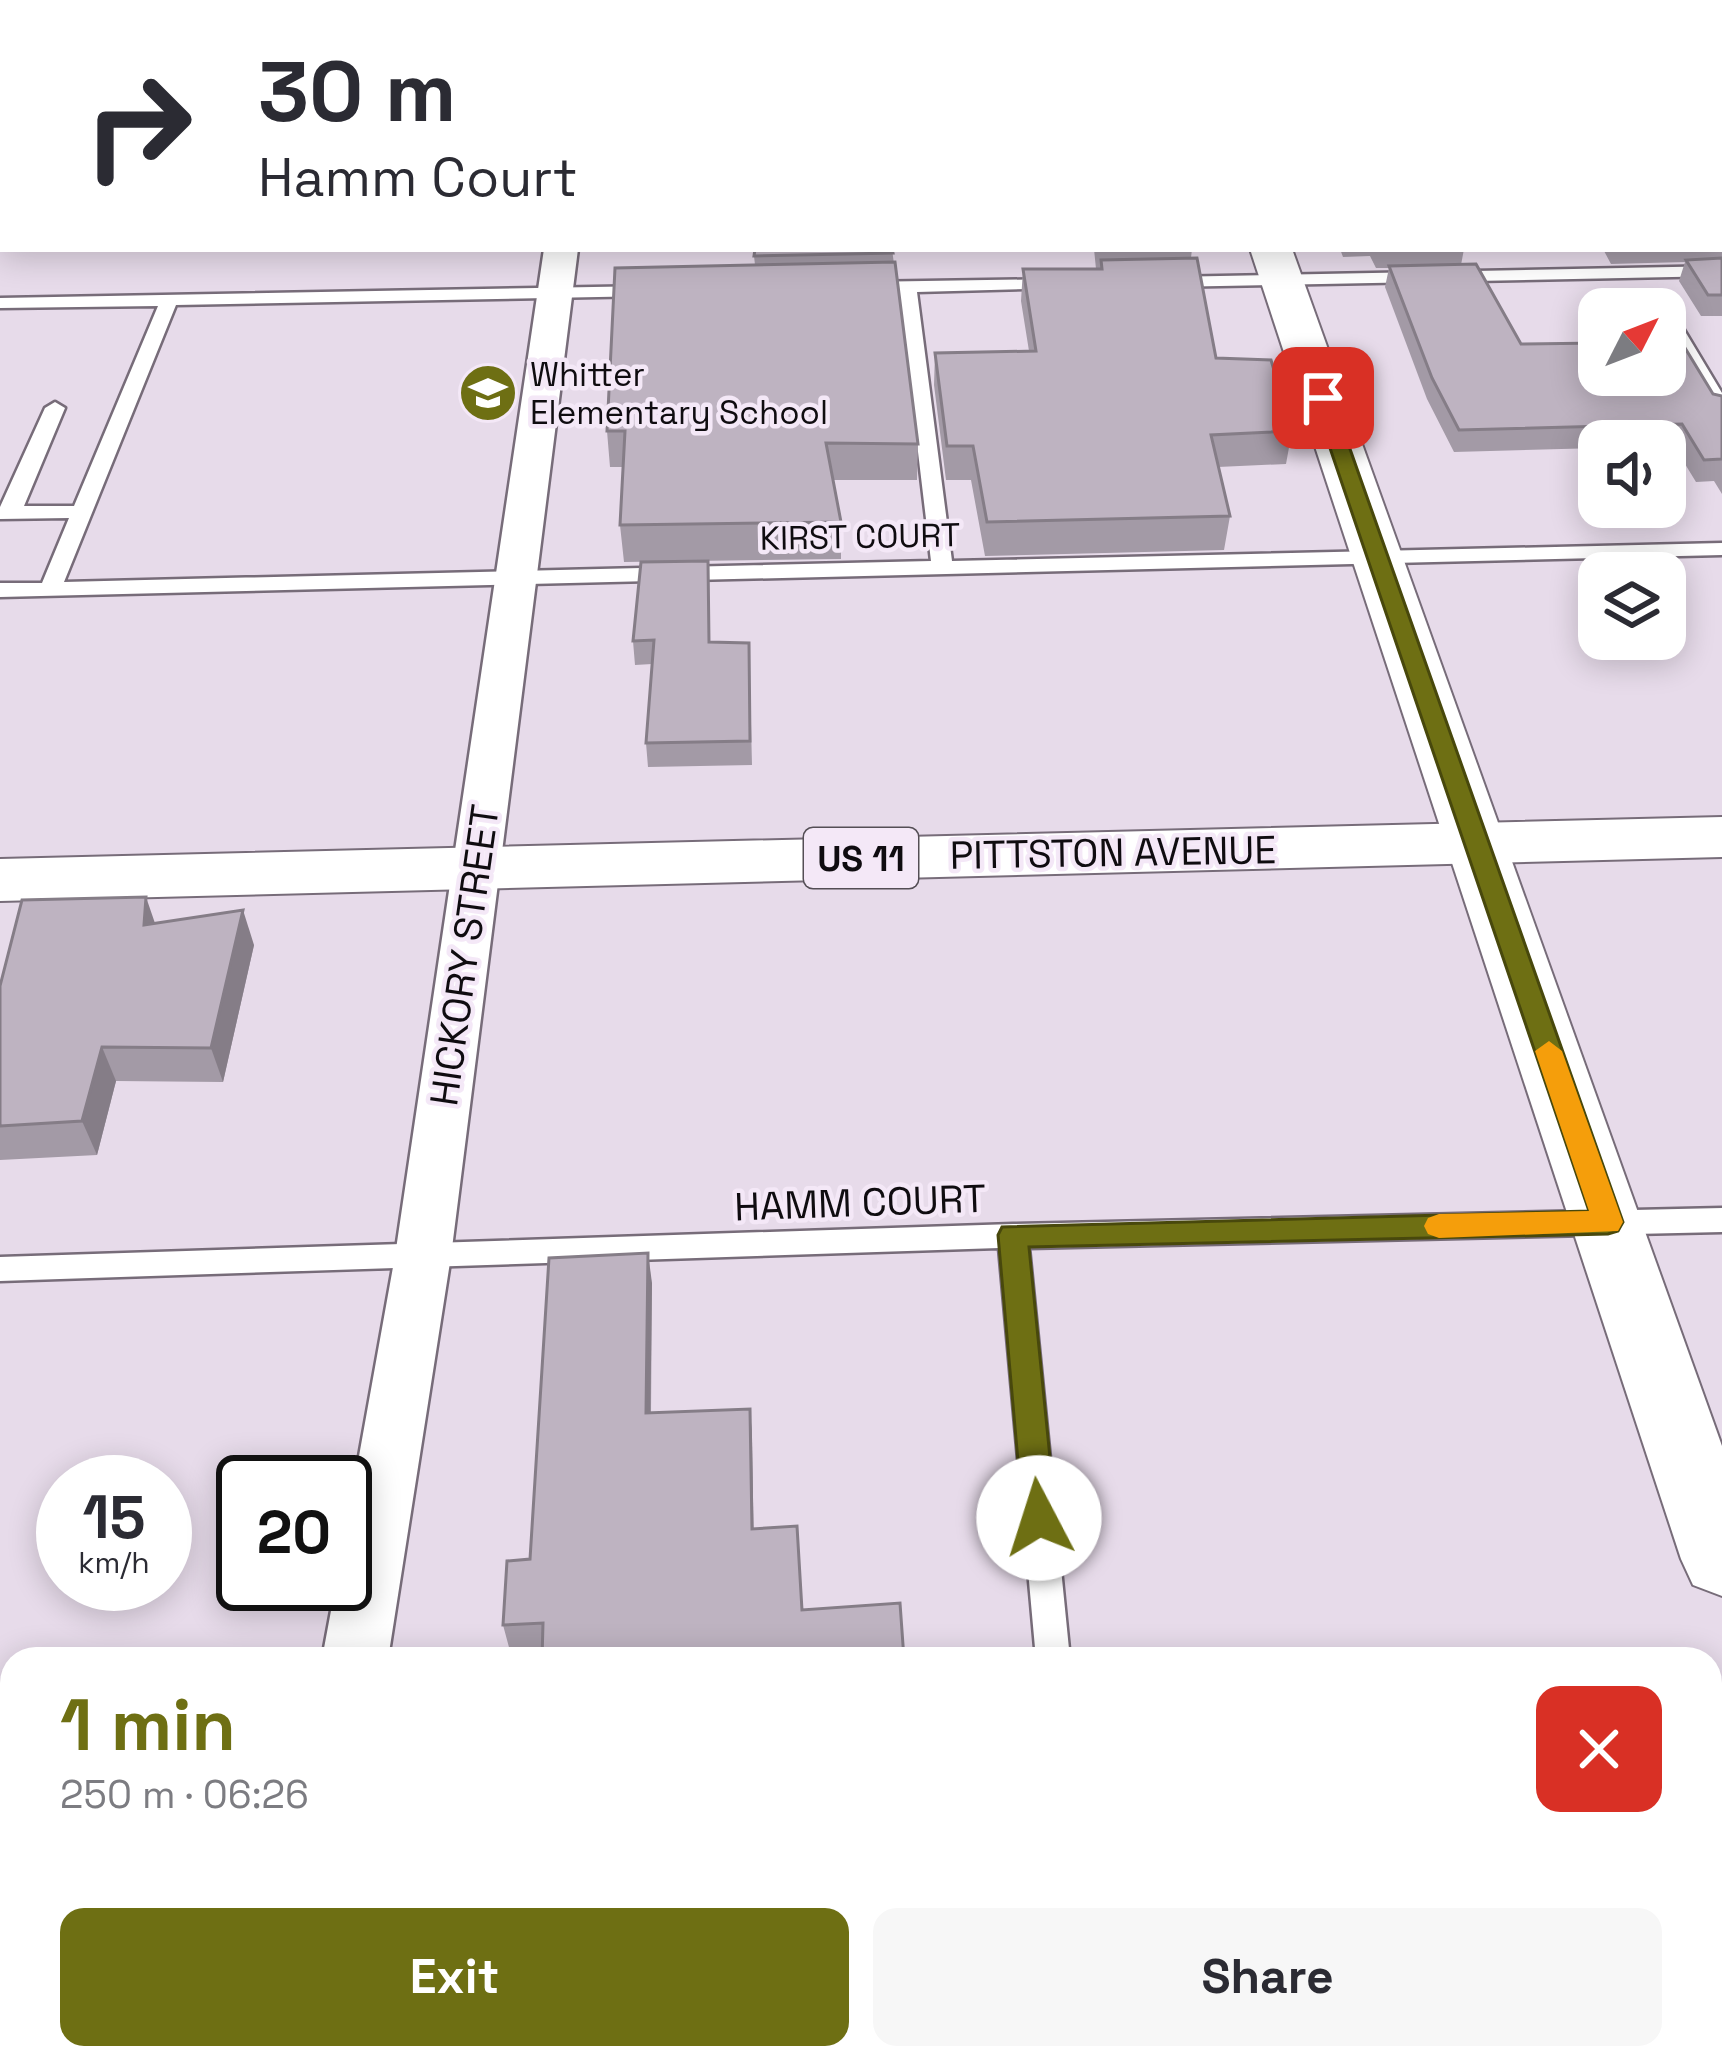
<!DOCTYPE html>
<meta charset="utf-8">
<style>
body{margin:0;font-family:"Space Grotesk",sans-serif;background:#f7f7f7;color:#2b2b33;height:100vh;display:flex;flex-direction:column;font-size:45px;white-space:nowrap}
*{box-sizing:border-box;margin:0}
p{font-size:39px;color:#7c7c81}
.icon{flex:none;width:66px;height:66px;fill:none;stroke:currentColor;stroke-width:2;stroke-linecap:round;stroke-linejoin:round}
.map{position:relative;flex:1;overflow:hidden}
.drawer{position:absolute;left:0px;top:1647px;width:1722px;height:423px;display:flex;flex-direction:column;background:#fff;border-radius:36px 36px 0 0;box-shadow:0 6px 30px #0003}
.drawer>*{flex:none}
.hud{position:absolute;left:0px;top:0px;width:1722px;height:252px;box-shadow:0 6px 30px #0003;background:#fff;color:#2b2b33;overflow:hidden}
.needle{width:78px;rotate:48deg}
.buttons{position:absolute;left:1578px;top:288px;display:grid;gap:24px}
.buttons a{display:grid;place-items:center;width:108px;height:108px;border-radius:24px;background:#fff;box-shadow:0 6px 30px #0003;font-size:60px}
.speed{position:absolute;left:36px;top:1455px;display:flex;gap:24px;font-size:60px;font-weight:700;text-align:center}
.speed>*{display:grid;place-content:center;width:156px;height:156px;border-radius:50%;background:#fff;box-shadow:0 6px 30px #0003;line-height:1}
.speed small{font-size:30px;font-weight:400}
.speed .limit{border:6px solid #111;border-radius:18px;background:#fff;color:#111}
.pin{position:absolute;display:grid;place-items:center;width:102px;height:102px;color:#fff;margin:-51px;border-radius:24px;box-shadow:0 6px 18px #0006}
.me{position:absolute;width:132px;margin:-66px;rotate:355deg;stroke-linejoin:round;filter:drop-shadow(0 0 9px #0008)}
.turn{display:flex;align-items:center;gap:42px;height:252px;padding:0 60px;font-size:54px}
.turn .icon{width:156px;height:156px;stroke-width:2.5}
.turn b{display:block;font-size:84px;line-height:102px}
.round{display:grid;place-items:center;flex:none;width:126px;height:126px;border-radius:24px;background:#f7f7f7}
.head{display:flex;align-items:center;justify-content:space-between;height:204px;padding:0 60px}
h1{font-size:72px;font-weight:700;line-height:90px;color:#6e6f13}
.primary-button{display:flex;gap:24px;margin-top:auto;padding:24px 60px}
.primary-button a{flex:1;height:138px;border-radius:24px;background:#6e6f13;color:#fff;font-size:48px;font-weight:700;line-height:138px;text-align:center}
.primary-button a+a{background:#f7f7f7;color:#2b2b33}
.map>svg:first-child{display:block}
.lines{fill:none;stroke-linecap:round;stroke-linejoin:round}
.lane-casing{stroke:#776c79;stroke-width:5}
.street-casing{stroke:#776c79;stroke-width:5}
.secondary-casing{stroke:#776c79;stroke-width:4}
.primary-casing{stroke:#776c79;stroke-width:4}
.lane{fill:#fff;fill-rule:evenodd}
.street{fill:#fff;fill-rule:evenodd}
.secondary{fill:#fff;fill-rule:evenodd}
.primary{fill:#fff;fill-rule:evenodd}
.wall{fill:#a39aa6}
.shaded-wall{fill:#857d87}
.building{fill:#beb3c1;stroke:#857d87;stroke-width:3}
.route{fill:#6e6f13;stroke:#48480c;stroke-width:3}
.slow{fill:#f59e0b}
.labels{text-anchor:middle;stroke-width:9;stroke-linejoin:round;paint-order:stroke}
.far-poi-label{font-size:33px;fill:#0f0c10;stroke:#f4e8f7;text-anchor:start}
.far-street-label{font-size:33px;fill:#0f0c10;stroke:#f4e8f7}
.shield{fill:#f4e8f7;stroke:#544e55;stroke-width:3}
.shield-label{font-size:36px;font-weight:bold;fill:#0f0c10}
.street-label{font-size:39px;fill:#0f0c10;stroke:#f4e8f7}
</style>
<div class="map">
<svg width="1722" height="2068" viewBox="0 0 1722 2068">
<rect width="100%" height="100%" fill="#e7dbea"/>
<g class="lines">
<defs>
<g id="lane">
<rect x="0" y="13" width="3" height="8"/>
<polygon points="1722,266 1722,276 1168,287 1159,282 1168,277"/>
<polygon points="1058,279 1064,280 1064,288 917,292 952,561 1722,543 1722,555 0,597 0,583 42,583 69,518 0,519 0,507 45,408 55,402 65,408 24,506 74,506 158,306 0,308 0,298 650,286 659,291 650,296 176,305 64,582 931,561 899,292 862,292 853,287 862,282"/>
<polygon points="1665,307 1674,313 1722,393 1722,415 1712,409 1665,329 1665,309 1659,309"/>
<polygon points="1722,1208 1722,1232 1029,1248 1070,1659 1036,1659 999,1248 0,1281 0,1257 1013,1224"/>
<polygon points="1722,2046 1722,2068 1661,2068 1665,2058 1710,2058 1710,2047"/>
<polygon points="1070,2058 1110,2058 1111,2068 1071,2068"/>
</g>
<g id="street">
<rect x="580" y="0" width="28" height="3"/>
<polygon points="544,249 578,249 451,1256 388,1659 322,1659 336,1584 345,1584 345,1534 395,1256"/>
<polygon points="251,2058 325,2058 324,2068 250,2068"/>
</g>
<polygon id="secondary" points="1250,249 1292,249 1722,1446 1722,1596 1693,1585 1681,1559"/>
<g id="primary">
<rect x="0" y="135" width="3" height="24"/>
<polygon points="1722,817 1722,857 0,901 0,859"/>
</g>
</defs>
<use href="#lane" class="lane-casing"/>
<use href="#street" class="street-casing"/>
<use href="#secondary" class="secondary-casing"/>
<use href="#primary" class="primary-casing"/>
<use href="#lane" class="lane"/>
<use href="#street" class="street"/>
<use href="#secondary" class="secondary"/>
<use href="#primary" class="primary"/>
</g>
<g class="wall">
<polygon points="1719,102 1722,102 1722,316 1701,316 1679,281 1685,262 1611,264 1603,249 1719,249"/>
<polygon points="892,249 918,444 917,480 833,480 841,522 841,559 624,562 620,525 623,467 610,467 607,431 755,265 754,256"/>
<polygon points="1094,249 1192,249 1191,258 1216,358 1292,431 1286,464 1218,467 1230,516 1224,550 985,556 971,480 946,480 934,385 935,353 1029,351 1021,301 1023,269 1096,269"/>
<polygon points="1340,249 1464,249 1461,265 1521,344 1722,396 1722,494 1714,481 1696,482 1674,446 1665,446 1665,441 1599,441 1599,448 1454,452 1427,399 1385,287 1389,268 1376,268 1370,256 1343,257"/>
<polygon points="708,561 710,642 749,643 752,765 648,767 646,743 652,664 635,665 633,641"/>
<polygon points="155,923 254,945 223,1082 116,1081 97,1155 0,1160 0,986"/>
<polygon points="652,1283 651,1413 750,1409 752,1437 542,1649 510,1651 503,1625"/>
<polygon points="493,2058 719,2058 720,2068 492,2068"/>
</g>
<g class="shaded-wall">
<polygon points="146,897 158,932 144,925"/>
<polygon points="243,910 254,945 223,1082 211,1048"/>
<polygon points="102,1047 116,1081 97,1155 82,1121"/>
<polygon points="648,1253 652,1283 650,1442 646,1413"/>
<polygon points="750,1409 752,1437 754,1556 752,1529"/>
</g>
<g class="building">
<polygon points="204,0 544,0 544,3 202,3"/>
<rect x="637" y="0" width="71" height="3"/>
<polygon points="861,0 938,2 938,3 861,3"/>
<polygon points="1719,102 1722,102 1722,240 1719,241"/>
<polygon points="755,249 892,249 893,253 754,256"/>
<polygon points="1197,258 1216,358 1271,360 1292,431 1211,435 1230,516 987,522 973,446 947,446 935,353 1036,351 1023,269 1102,269 1101,260"/>
<polygon points="1722,258 1722,295 1708,295 1686,260"/>
<polygon points="895,262 918,444 826,443 841,522 620,525 625,431 607,431 615,268"/>
<polygon points="1476,264 1521,344 1599,343 1599,375 1665,375 1665,343 1682,343 1713,394 1722,396 1722,459 1704,460 1682,424 1459,430 1432,378 1389,266"/>
<polygon points="708,561 709,642 749,643 750,741 646,743 654,640 633,641 641,562"/>
<polygon points="146,897 144,925 243,910 211,1048 102,1047 82,1121 0,1126 0,986 22,900"/>
<polygon points="648,1253 646,1413 750,1409 752,1529 797,1526 802,1610 900,1603 904,1659 542,1659 543,1623 503,1625 507,1561 530,1559 549,1258"/>
<polygon points="493,2058 717,2058 717,2064 643,2068 492,2068"/>
</g>
<polygon class="route" points="1316,394 1332,398 1623,1222 1618,1231 1608,1234 1029,1247 1056,1518 1051,1528 1039,1533 1027,1528 1023,1518 998,1235 1002,1227 1589,1211 1313,398"/>
<polygon class="slow" points="1549,1041 1562,1051 1623,1222 1618,1231 1439,1238 1428,1234 1424,1226 1428,1218 1439,1214 1589,1211 1535,1051"/>
<defs>
<symbol id="school-disc" viewBox="-11 -11 22 22"><circle r="9.5" fill="#6e6f13" stroke="#f4e8f7"/><path d="M0-5L7-2L0 1L-7-2ZM-4 1L0 2.5L4 1V4Q0 6-4 4Z" fill="#fff"/></symbol>
</defs>
<g fill-rule="evenodd">
<use href="#school-disc" x="455" y="360" width="66" height="66"/>
</g>
<g class="labels">
<g class="far-poi-label">
<text x="530" y="386">Whitter<tspan x="530" dy="38">Elementary School</tspan></text>
</g>
<g class="far-street-label">
<text transform="translate(860 536) rotate(-1)" y="12">KIRST COURT</text>
</g>
<rect class="shield" x="804" y="828" width="114" height="60" rx="9"/>
<g class="shield-label">
<text x="861" y="871">US 11</text>
</g>
<g class="street-label">
<text transform="translate(1113 852) rotate(-1)" y="14">PITTSTON AVENUE</text>
<text transform="translate(464 955) rotate(-82)" y="14">HICKORY STREET</text>
<text transform="translate(860 1202) rotate(-2)" y="14">HAMM COURT</text>
</g>
</g>
</svg>
<div class="buttons">
<a><svg class="needle" viewBox="-14 -14 28 28"><path d="M0-13l5 13h-10z" fill="#e53935"/><path d="M0 13l5-13h-10z" fill="#7c7c81"/></svg></a>
<a><svg class="icon" aria-label="sound" viewBox="0 0 24 24"><path d="M4 9h4l5-4v14l-5-4H4zM17 9q2 3 0 6"/></svg></a>
<a><svg class="icon" aria-label="layers" viewBox="0 0 24 24"><path d="M12 4l9 5-9 5-9-5zM3 14l9 5 9-5"/></svg></a>
</div>
<div class="speed"><div>15<small>km/h</small></div><div class="limit">20</div></div>
<div class="pin" style="left:1323px;top:398px;background:#d93025"><svg class="icon" aria-label="arrive" viewBox="0 0 24 24"><path d="M6 21V4h12l-3 4 3 4H6"/></svg></div>
<svg class="me" style="left:1039px;top:1518px" viewBox="-20 -20 40 40"><circle r="19" fill="#fff"/><path d="M0-13L10 11 0 6-10 11z" fill="#6e6f13"/></svg>
<div class="hud">
<div class="turn"><svg class="icon" aria-label="right" viewBox="0 0 24 24"><path d="M7 20v-9h11M14 6l5 5-5 5"/></svg><div><b>30 m</b>Hamm Court</div></div>
</div>
<section class="drawer">
<div class="head"><div><h1>1 min</h1><p>250 m · 06:26</p></div><a class="round" style="background:#d93025;color:#fff"><svg class="icon" aria-label="close" viewBox="0 0 24 24"><path d="M6 6l12 12M18 6L6 18"/></svg></a></div>
<div class="primary-button"><a>Exit</a><a>Share</a></div>
</section>
</div>
